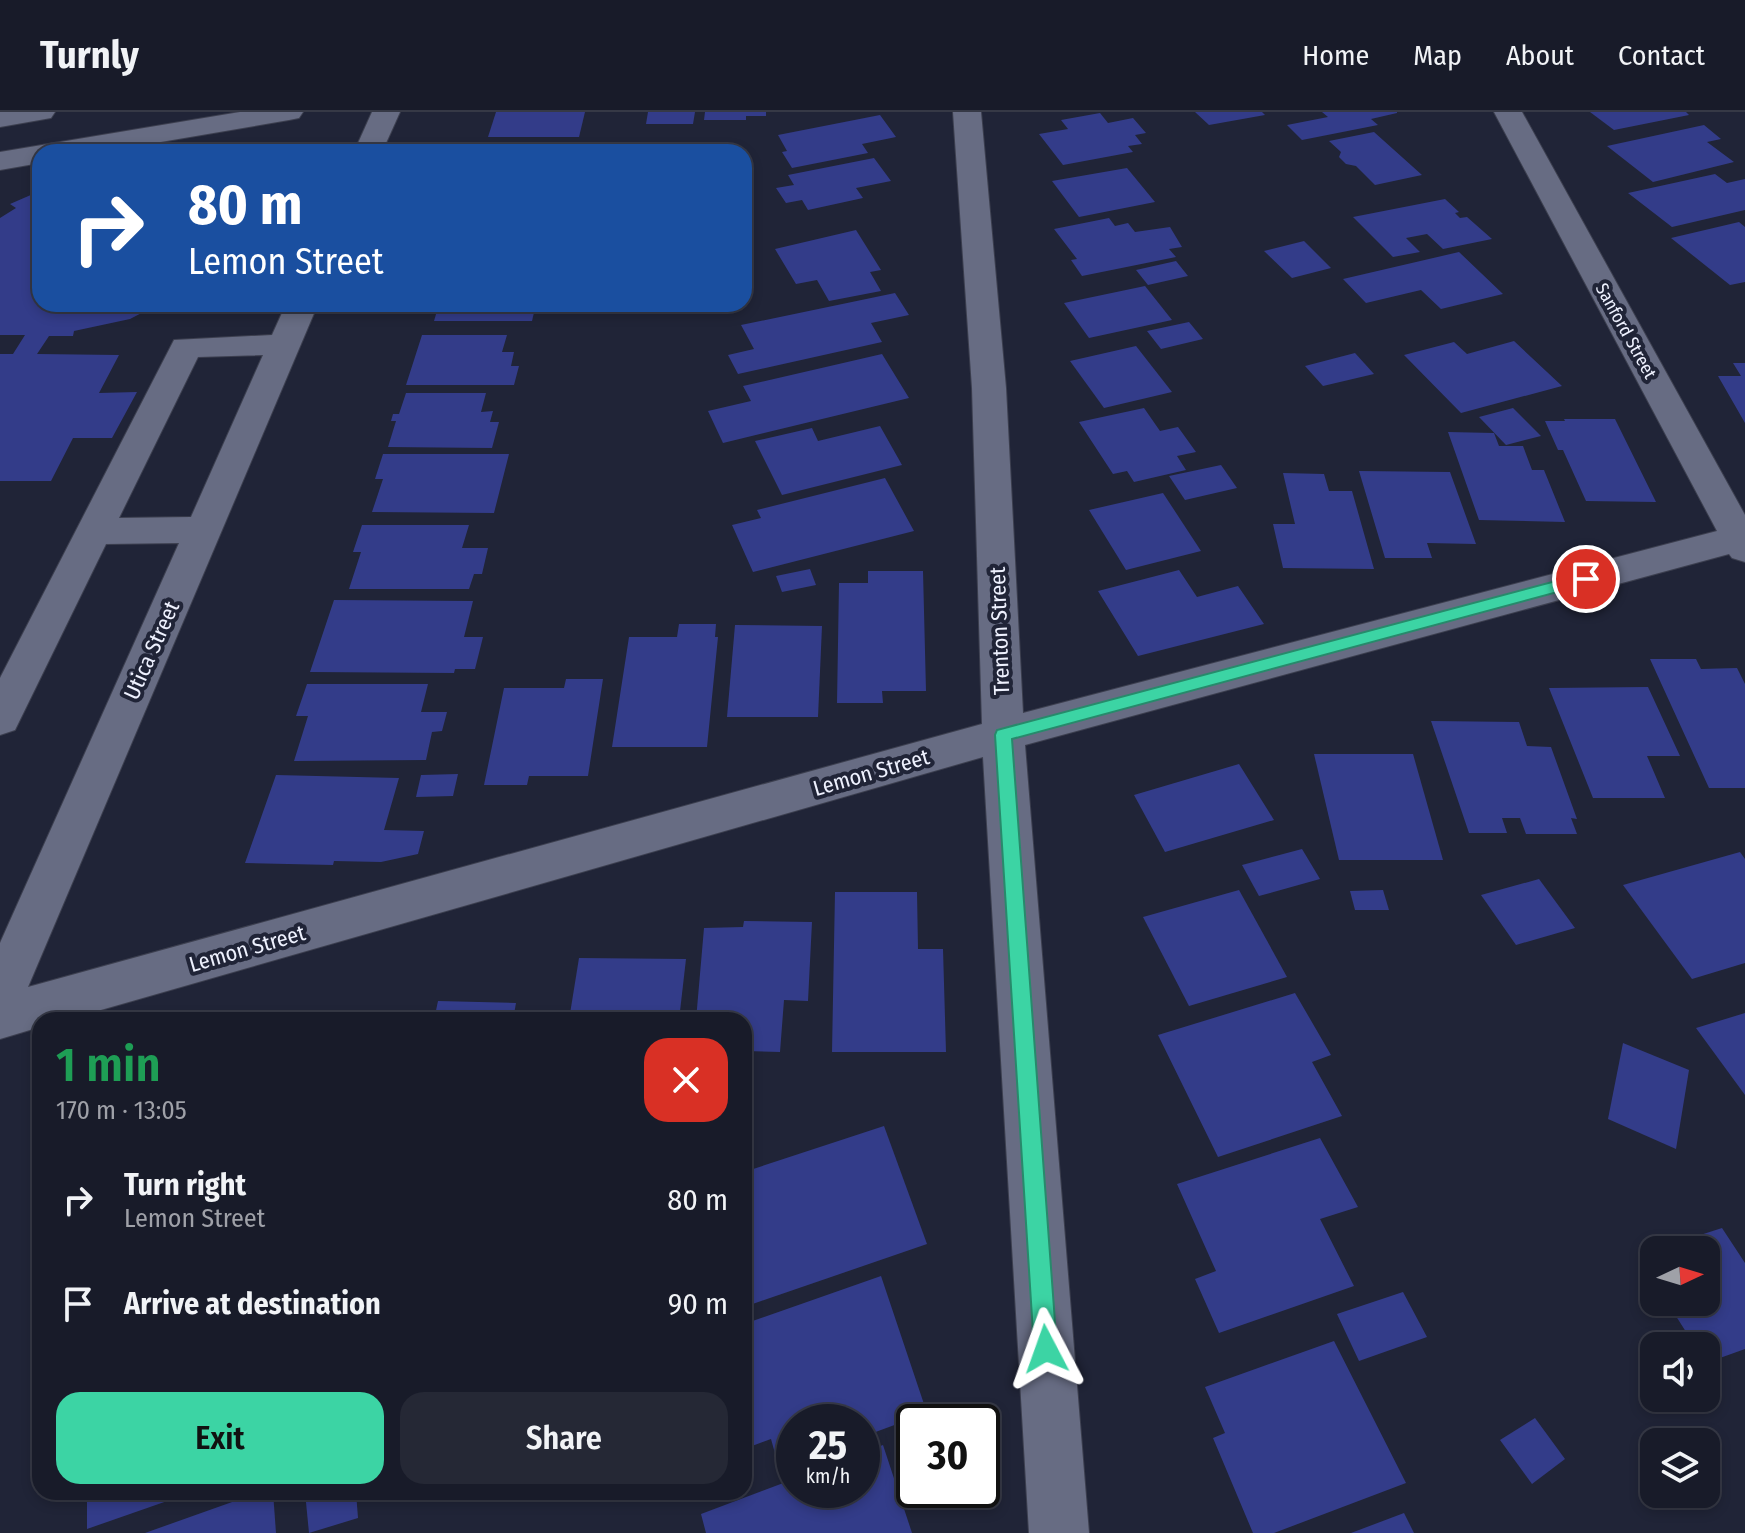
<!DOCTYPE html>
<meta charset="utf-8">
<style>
body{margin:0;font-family:"Fira Sans Condensed",sans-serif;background:#252835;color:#f1f3f6;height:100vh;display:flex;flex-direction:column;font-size:30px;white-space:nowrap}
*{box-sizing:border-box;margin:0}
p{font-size:26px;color:#9fa1a8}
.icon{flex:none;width:44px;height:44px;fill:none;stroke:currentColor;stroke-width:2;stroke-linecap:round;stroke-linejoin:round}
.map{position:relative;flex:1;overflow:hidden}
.side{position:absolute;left:32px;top:900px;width:720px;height:488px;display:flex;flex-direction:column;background:#181b29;border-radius:24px;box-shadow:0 4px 12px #0003,0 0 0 2px #363946}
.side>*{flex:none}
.banner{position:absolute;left:32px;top:32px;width:720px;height:168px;border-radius:24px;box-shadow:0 4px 12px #0003,0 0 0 2px #363946;background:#1a4fa0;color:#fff;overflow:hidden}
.needle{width:52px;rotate:86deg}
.controls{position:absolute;left:1640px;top:1124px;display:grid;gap:16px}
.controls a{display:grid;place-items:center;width:80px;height:80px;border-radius:16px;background:#181b29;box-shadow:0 4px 12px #0003,0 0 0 2px #363946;font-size:40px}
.speed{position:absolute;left:776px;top:1292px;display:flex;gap:16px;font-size:40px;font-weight:700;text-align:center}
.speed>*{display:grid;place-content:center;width:104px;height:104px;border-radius:50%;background:#181b29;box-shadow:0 4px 12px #0003,0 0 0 2px #363946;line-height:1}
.speed small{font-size:20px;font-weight:400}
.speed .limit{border:4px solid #111;border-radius:12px;background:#fff;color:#111}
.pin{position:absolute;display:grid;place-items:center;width:68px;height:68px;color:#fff;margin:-34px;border:4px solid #fff;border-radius:50%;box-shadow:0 2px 8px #0007}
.me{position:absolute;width:88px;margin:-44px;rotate:356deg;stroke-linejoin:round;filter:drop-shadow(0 0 6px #0008)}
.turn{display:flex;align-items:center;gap:28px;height:168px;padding:0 24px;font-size:36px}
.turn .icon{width:104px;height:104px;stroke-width:2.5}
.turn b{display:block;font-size:56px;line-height:68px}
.round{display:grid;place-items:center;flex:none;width:84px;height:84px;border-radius:24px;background:#252835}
.headline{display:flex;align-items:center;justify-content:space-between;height:136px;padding:0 24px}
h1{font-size:48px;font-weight:600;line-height:60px;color:#1e9e55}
.button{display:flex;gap:16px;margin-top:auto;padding:16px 24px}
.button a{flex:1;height:92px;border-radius:24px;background:#3cd4a4;color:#111;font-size:32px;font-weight:600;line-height:92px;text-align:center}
.button a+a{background:#252835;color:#f1f3f6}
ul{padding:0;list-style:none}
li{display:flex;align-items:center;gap:24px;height:104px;padding:0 24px}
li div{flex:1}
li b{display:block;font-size:30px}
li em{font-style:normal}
header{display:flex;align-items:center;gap:48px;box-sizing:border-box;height:112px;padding:0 40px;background:#181b29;border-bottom:2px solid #363946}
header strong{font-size:38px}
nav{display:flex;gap:44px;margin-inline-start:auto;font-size:28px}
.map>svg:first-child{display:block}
.building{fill:#333c89}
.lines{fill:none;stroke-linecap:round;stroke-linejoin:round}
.minor-casing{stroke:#3c3f4f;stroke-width:2}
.minor{fill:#676c83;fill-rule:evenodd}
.route{fill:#3cd4a4;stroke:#278a6b;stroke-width:2}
.labels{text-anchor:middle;stroke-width:8;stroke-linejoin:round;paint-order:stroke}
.far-street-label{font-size:18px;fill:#eef1fe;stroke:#202437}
.street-label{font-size:22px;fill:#eef1fe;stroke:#202437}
</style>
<header>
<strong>Turnly</strong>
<nav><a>Home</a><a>Map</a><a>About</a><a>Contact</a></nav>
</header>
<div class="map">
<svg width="1745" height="1421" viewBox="0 0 1745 1421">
<rect width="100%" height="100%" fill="#202437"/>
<g class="building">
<polygon points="496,0 585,0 579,25 488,25"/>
<polygon points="648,0 695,0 693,12 646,12"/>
<polygon points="705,0 766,0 766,4 746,4 746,8 704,8"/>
<polygon points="1195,0 1262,0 1265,3 1209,13"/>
<polygon points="1322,0 1397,0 1397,1 1371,7 1378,13 1302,28 1287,13 1328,5"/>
<polygon points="1590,0 1686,0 1689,3 1614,18"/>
<polygon points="1100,1 1108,11 1133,6 1146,21 1135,23 1142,32 1128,34 1133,40 1063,53 1039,22 1068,17 1061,8"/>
<polygon points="880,3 896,25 862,32 868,41 792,56 782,40 787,39 778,23"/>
<polygon points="1704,13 1721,27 1707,30 1734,50 1653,70 1607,34"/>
<polygon points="1374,20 1422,63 1375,73 1356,54 1346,52 1339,45 1341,40 1329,29"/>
<polygon points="488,30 569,30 567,40 484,40"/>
<polygon points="874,46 891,69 856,76 863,86 808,98 802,88 786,91 776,76 794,73 788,63"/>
<polygon points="1127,56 1155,90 1079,105 1052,69"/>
<polygon points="1715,62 1727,71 1745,67 1745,98 1672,115 1628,81"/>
<polygon points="40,79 40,192 159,192 130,207 74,219 73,224 49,224 37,242 119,243 99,281 137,280 112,326 73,326 51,369 0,369 0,242 13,242 25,223 0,223 0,106 16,96 10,92"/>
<polygon points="1445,87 1459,100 1455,101 1460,106 1467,105 1492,127 1443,137 1427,122 1406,126 1420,140 1393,145 1353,105"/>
<polygon points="1109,106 1115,114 1128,111 1135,120 1170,115 1182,135 1169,137 1176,145 1082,164 1071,148 1077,147 1054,117"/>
<polygon points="1739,110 1745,115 1745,170 1730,173 1671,126"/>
<polygon points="856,118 881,158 870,160 881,179 829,189 817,168 796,172 775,137"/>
<polygon points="1304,129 1331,156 1292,166 1264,139"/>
<polygon points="1459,140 1503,182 1441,197 1421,178 1366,191 1343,167"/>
<polygon points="1176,149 1188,164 1148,173 1136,158"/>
<polygon points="1145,174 1172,208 1089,226 1064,191"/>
<polygon points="895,181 909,203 871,211 882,230 738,262 728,243 754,237 741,213"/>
<polygon points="439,192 536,192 532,209 434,209"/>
<polygon points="624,192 661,192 660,197 623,197"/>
<polygon points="1189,210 1203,227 1161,237 1147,219"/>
<polygon points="422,223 507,223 502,240 514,240 511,254 519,254 514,273 406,273"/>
<polygon points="1514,229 1562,274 1461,301 1404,243 1454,230 1467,242"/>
<polygon points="1136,234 1172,280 1104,296 1070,249"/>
<polygon points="1355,241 1374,262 1323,274 1305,254"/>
<polygon points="882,242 909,286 723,331 708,299 751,289 743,274"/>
<polygon points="1733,251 1745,251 1745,311 1718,264 1741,264"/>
<polygon points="406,281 486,281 481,300 493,299 490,310 499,310 492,336 388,335 396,309 391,309 393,302 399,302"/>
<polygon points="1144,296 1160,319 1178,315 1196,340 1177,344 1186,358 1134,370 1127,359 1113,362 1079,310"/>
<polygon points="1513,296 1541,324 1506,333 1479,305"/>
<polygon points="1564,307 1615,307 1656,390 1586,389 1563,338 1558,338 1545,309 1565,309"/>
<polygon points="880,314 902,353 782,383 755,329 812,316 818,329"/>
<polygon points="1448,320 1494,321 1499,334 1523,334 1532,358 1544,358 1565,410 1479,408"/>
<polygon points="383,342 509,342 494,401 372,400 383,367 375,367"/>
<polygon points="1221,353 1237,376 1185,388 1169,364"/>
<polygon points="1359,359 1450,360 1476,432 1427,431 1432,446 1385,446"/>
<polygon points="1283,361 1324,362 1329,379 1352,379 1374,457 1283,456 1273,412 1295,412"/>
<polygon points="885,366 914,419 753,460 732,413 761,406 757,398"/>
<polygon points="1163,381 1201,439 1126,458 1089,398"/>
<polygon points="362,413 469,413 462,436 488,436 482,462 474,462 469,477 349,477 361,440 353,440"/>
<polygon points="810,457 816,473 782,480 776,464"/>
<polygon points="1179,458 1197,485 1238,474 1264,512 1138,544 1098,479"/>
<polygon points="868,459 923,459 926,579 882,579 883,591 837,591 839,471 868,471"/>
<polygon points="334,488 473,489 464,525 483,525 475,557 455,557 454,561 310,560"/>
<polygon points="679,512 716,512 715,525 718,525 707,635 612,635 629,525 677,525"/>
<polygon points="735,513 822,514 818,605 727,605"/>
<polygon points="1650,547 1696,547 1701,557 1737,556 1745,572 1745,676 1709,676"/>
<polygon points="566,567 603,567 588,664 529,664 527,673 484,673 504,576 564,576"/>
<polygon points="307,572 428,572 421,600 447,600 442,619 432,620 426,648 294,649 308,604 296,604"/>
<polygon points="1648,575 1680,644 1647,644 1665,686 1593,686 1549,576"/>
<polygon points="1431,609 1519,610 1527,634 1551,635 1577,707 1571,706 1577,722 1526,722 1520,706 1502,706 1507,721 1469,721"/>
<polygon points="1314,642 1413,642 1443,748 1339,748"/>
<polygon points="1239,652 1274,708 1165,740 1134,683"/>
<polygon points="458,662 453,684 416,685 421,663"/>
<polygon points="276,663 399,666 384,718 424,719 418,742 381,750 334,749 333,753 245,751"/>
<polygon points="1302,737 1320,767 1259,784 1242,753"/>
<polygon points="1740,740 1745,747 1745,851 1692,867 1623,773"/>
<polygon points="1539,767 1575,816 1516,833 1481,783"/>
<polygon points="1239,778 1287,865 1189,894 1143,805"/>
<polygon points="1383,778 1389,798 1355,798 1350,779"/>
<polygon points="835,780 917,780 918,837 943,837 946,940 832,940"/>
<polygon points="744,809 812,810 808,889 784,888 780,940 744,939 744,908 696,908 704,816 743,815"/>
<polygon points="579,846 686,847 679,908 569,908"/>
<polygon points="1295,881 1331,943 1312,950 1342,1004 1218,1045 1158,923"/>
<polygon points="438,889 516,891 513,908 434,908"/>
<polygon points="1745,901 1745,983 1696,916"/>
<polygon points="1623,931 1689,958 1676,1037 1608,1007"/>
<polygon points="884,1014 927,1132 744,1195 744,1060"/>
<polygon points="1320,1026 1358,1095 1320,1107 1354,1174 1219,1221 1195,1167 1216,1159 1177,1072"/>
<polygon points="1722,1116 1745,1151 1745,1237 1706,1251 1706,1234 1695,1234 1667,1190 1706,1190 1706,1138 1657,1137"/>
<polygon points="1654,1138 1654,1169 1638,1144"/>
<polygon points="881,1164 927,1301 862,1325 862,1310 794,1310 794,1350 779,1356 771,1327 744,1337 744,1212"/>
<polygon points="1403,1180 1427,1225 1359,1249 1337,1202"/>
<polygon points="1334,1229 1406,1371 1274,1421 1253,1421 1213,1326 1225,1321 1205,1275"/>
<polygon points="1535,1306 1565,1347 1532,1372 1500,1328"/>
<polygon points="883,1333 912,1421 706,1421 701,1402 794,1367 794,1378 862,1378 862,1341"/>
<polygon points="87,1380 193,1380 87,1417"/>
<polygon points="260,1380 273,1380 276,1421 145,1421"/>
<polygon points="305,1380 356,1380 358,1406 309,1421"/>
<polygon points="1404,1401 1414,1421 1351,1421"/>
</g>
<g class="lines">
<defs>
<g id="minor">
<polygon points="0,0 55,0 51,6 0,15"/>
<polygon points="240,0 303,0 299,6 289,8 102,40 40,40 40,51 0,58 0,40"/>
<polygon points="372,0 400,0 382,40 354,40"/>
<path d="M 953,0 L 981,0 L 1006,276 L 1023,601 L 1717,419 L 1494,0 L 1522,0 L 1745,403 L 1745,450 L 1732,446 L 1729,442 L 1025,633 L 1089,1421 L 1029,1421 L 983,645 L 66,908 L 40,908 L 40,915 L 0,927 L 0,831 L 179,431 L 106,432 L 15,618 L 0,623 L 0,566 L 174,228 L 272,223 L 286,192 L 318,192 L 28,875 L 982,612 L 972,276 ZM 263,243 L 191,405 L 119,406 L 198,245 Z"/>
</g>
</defs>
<use href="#minor" class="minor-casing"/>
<use href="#minor" class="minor"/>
</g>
<polygon class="route" points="1586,461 1591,463 1591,471 1012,627 1057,1237 1054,1245 1046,1248 1038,1245 1034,1237 995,623 997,618"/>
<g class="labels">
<g class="far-street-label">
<text transform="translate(1626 219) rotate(61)" y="6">Sanford Street</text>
</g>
<g class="street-label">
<text transform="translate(999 519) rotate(-92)" y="8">Trenton Street</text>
<text transform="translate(151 538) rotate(-66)" y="8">Utica Street</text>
<text transform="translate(871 660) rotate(-16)" y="8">Lemon Street</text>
<text transform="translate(247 836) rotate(-16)" y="8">Lemon Street</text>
</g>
</g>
</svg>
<div class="controls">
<a><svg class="needle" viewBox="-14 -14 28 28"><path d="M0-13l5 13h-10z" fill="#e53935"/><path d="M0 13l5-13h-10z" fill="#9fa1a8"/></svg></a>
<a><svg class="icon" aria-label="sound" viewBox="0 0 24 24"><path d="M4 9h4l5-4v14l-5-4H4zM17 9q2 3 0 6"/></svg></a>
<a><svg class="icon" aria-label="layers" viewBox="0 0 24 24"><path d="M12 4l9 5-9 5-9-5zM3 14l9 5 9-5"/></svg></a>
</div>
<div class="speed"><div>25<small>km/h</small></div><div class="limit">30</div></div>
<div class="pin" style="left:1586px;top:467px;background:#d93025"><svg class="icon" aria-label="arrive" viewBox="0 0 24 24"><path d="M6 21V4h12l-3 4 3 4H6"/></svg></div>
<svg class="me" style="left:1046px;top:1237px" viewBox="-20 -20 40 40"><path d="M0-17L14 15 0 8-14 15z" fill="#3cd4a4" stroke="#fff" stroke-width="4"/></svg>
<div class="banner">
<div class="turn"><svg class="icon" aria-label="right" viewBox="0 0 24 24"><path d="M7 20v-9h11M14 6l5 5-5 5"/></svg><div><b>80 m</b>Lemon Street</div></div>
</div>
<section class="side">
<div class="headline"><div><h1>1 min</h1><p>170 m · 13:05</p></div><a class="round" style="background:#d93025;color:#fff"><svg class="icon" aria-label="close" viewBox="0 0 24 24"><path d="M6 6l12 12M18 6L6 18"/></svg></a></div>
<ul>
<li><svg class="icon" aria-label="right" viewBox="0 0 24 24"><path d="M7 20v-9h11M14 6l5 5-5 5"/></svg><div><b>Turn right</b><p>Lemon Street</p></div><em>80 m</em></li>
<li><svg class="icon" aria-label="arrive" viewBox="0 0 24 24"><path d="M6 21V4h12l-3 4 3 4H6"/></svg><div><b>Arrive at destination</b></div><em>90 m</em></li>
</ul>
<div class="button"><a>Exit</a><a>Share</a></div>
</section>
</div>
